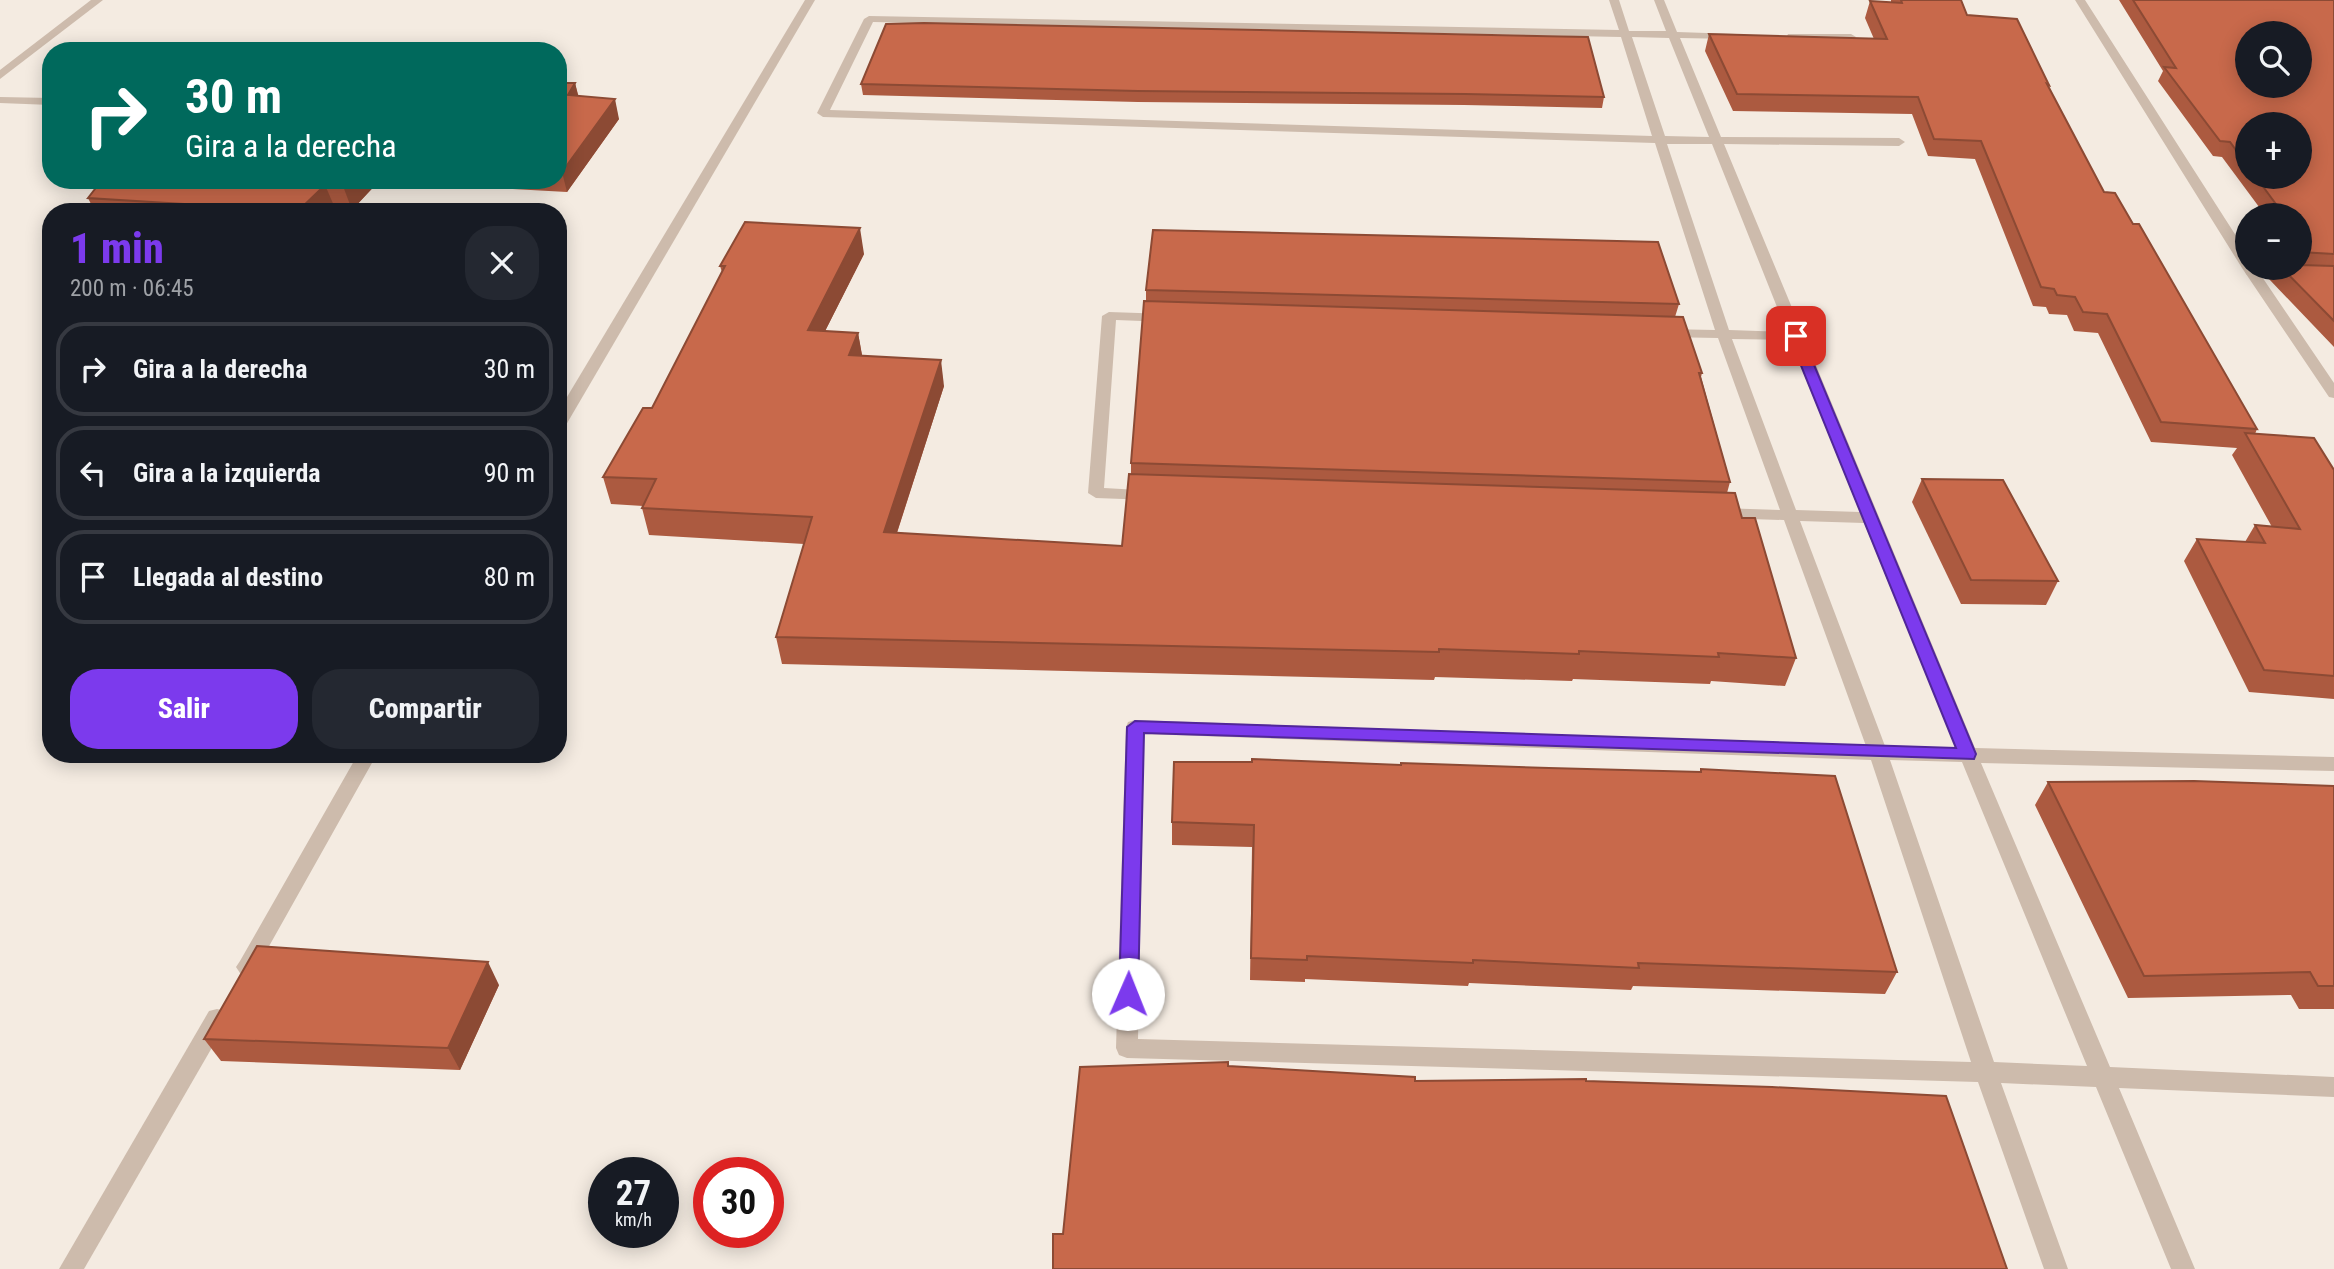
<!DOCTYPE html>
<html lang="es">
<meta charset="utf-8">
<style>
body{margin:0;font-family:"Roboto Condensed",sans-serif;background:#242831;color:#f1f3f6;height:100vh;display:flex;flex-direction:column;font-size:26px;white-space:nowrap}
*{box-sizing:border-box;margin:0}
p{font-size:23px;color:#9ea1a6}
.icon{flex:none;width:38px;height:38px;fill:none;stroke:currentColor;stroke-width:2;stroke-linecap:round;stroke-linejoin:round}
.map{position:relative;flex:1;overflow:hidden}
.details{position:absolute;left:42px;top:203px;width:525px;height:560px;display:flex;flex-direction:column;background:#171b24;border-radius:28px;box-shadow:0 4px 18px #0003}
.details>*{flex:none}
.guide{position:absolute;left:42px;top:42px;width:525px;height:147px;border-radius:28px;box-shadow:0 4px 18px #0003;background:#00695c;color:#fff;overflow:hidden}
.tools{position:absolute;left:2235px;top:21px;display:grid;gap:14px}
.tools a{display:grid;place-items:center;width:77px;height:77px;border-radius:50%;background:#171b24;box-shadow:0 4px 18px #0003;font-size:35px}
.speed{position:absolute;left:588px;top:1157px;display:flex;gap:14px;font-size:35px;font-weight:700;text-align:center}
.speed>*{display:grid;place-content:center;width:91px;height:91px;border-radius:50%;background:#171b24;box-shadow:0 4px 18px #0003;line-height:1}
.speed small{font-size:18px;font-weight:400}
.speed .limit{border:10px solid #d22;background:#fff;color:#111}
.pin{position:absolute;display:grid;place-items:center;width:60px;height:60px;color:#fff;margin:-30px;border-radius:14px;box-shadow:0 4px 10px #0006}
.me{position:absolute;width:77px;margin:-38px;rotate:1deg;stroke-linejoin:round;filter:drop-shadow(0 0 5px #0008)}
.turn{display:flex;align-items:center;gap:24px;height:147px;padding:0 28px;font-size:32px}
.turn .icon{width:91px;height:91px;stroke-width:2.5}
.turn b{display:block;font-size:49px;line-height:60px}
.round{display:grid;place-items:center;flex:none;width:74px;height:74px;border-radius:28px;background:#242831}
.head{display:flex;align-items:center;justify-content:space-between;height:119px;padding:0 28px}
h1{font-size:42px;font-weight:800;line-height:52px;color:#7c3aed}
.button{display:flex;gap:14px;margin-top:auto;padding:14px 28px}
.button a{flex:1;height:80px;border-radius:28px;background:#7c3aed;color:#fff;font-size:28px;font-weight:800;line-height:80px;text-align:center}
.button a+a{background:#242831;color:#f1f3f6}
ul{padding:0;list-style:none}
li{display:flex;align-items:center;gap:21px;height:94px;margin:0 14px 10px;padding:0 14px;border:4px solid #363941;border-radius:28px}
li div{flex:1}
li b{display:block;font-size:26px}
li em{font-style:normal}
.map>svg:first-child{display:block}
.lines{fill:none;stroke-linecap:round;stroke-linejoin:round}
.service{fill:#cdbbac;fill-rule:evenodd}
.minor{fill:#cdbbac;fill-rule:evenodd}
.wall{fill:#ac5a40;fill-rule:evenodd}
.shaded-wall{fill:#8c4a34}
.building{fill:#c8694b;stroke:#8c4a34;stroke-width:2;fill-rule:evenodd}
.route{fill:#7c3aed;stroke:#51269a;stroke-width:2}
</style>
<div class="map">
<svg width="2334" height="1269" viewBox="0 0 2334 1269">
<rect width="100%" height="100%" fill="#f4ebe1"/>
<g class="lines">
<g class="service">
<polygon points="0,97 51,98 51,105 0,103"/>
<polygon points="2252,268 2334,272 2334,280 2247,275 2245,272"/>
</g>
<g class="minor">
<polygon points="91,0 103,0 0,79 0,70"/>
<polygon points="805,0 815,0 566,425 558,430 558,412"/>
<path d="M 1609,0 L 1619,0 L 1629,31 L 1666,31 L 1654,0 L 1664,0 L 1677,32 L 1736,34 L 1737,36 L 1732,39 L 1680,38 L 1721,137 L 1899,138 L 1905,142 L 1899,146 L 1724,144 L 1975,748 L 2334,757 L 2334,771 L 1981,763 L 2110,1067 L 2334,1077 L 2334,1097 L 2119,1088 L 2195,1269 L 2171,1269 L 2096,1087 L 2001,1083 L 2068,1269 L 2044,1269 L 1978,1082 L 1127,1058 L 1119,1055 L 1116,1048 L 1126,727 L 1128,722 L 1135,720 L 1866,746 L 1784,520 L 1720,518 L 1712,513 L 1720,508 L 1780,510 L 1718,338 L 1664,337 L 1657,333 L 1664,329 L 1715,330 L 1655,143 L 823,117 L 817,113 L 864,19 L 869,16 L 1619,30 ZM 873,22 L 1621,37 L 1652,136 L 830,110 ZM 1632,37 L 1669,38 L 1709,137 L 1665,136 ZM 1667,144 L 1712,144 L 1787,332 L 1729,330 ZM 1732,339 L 1790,340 L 1860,512 L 1796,510 ZM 1800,521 L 1864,523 L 1956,748 L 1885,746 ZM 1144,734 L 1871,760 L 1971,1062 L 1138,1039 ZM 1890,760 L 1962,762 L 2087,1066 L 1994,1062 Z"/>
<polygon points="2075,0 2085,0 2247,253 2247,268 2256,268 2334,383 2334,398 2329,397 2242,268"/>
<polygon points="1788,34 1851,34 1856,37 1851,40 1792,39 1787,36"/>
<polygon points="1109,312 1168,314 1175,318 1168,322 1116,320 1104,488 1156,491 1158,495 1156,499 1150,500 1096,498 1088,493 1102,316"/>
<polygon points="358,754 377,754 254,973 247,976 240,973 236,967 240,961"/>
<polygon points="217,1009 225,1011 228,1018 225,1025 84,1269 59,1269 209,1011"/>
</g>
</g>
<g class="wall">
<polygon points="1891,0 1961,0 1967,15 2049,85 2048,87 2104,192 2133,224 2257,429 2255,434 2334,470 2334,699 2249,692 2184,561 2197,539 2245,542 2255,525 2272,527 2232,455 2237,448 2151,442 2098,333 2074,331 2067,315 2049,314 2046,307 2033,306 1975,159 1928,156 1912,114 1733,111 1705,51 1709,34 1874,39 1865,18 1870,1 1891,2"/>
<path d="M 2119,0 L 2334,0 L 2334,347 L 2269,279 L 2275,268 L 2300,268 L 2300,215 L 2265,215 L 2222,157 L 2213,156 L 2158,81 L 2163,71 ZM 2247,124 L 2300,177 L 2247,177 Z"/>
<polygon points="886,24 1604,97 1602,108 1464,105 1138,102 863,95 861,84"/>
<polygon points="558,83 575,83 578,96 619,119 567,192 492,188 489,180 558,180"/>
<polygon points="102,180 380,180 352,210 335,208 331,212 95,212 88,198"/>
<polygon points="864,254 825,331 858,333 862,356 944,386 897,533 1122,546 1131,474 1131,463 1146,301 1146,290 1679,304 1675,317 1702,373 1701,377 1730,482 1727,493 1742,518 1796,658 1785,686 1711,681 1710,684 1573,679 1572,681 1435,677 1434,680 782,664 776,637 804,544 649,535 642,508 643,506 611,504 603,477 652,408 722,272 720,266"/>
<polygon points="1922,479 2058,581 2046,605 1961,604 1912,502"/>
<polygon points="1401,765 1700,772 1701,769 1897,972 1885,994 1633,986 1631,990 1469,983 1468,986 1305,979 1305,982 1250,980 1252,847 1172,845 1172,822"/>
<polygon points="2048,782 2334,786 2334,1009 2299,1009 2291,995 2128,998 2035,805"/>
<polygon points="499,985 460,1070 221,1061 204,1039"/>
</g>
<g class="shaded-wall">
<polygon points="575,83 580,102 568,95"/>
<polygon points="615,99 619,119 567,192 562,172"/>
<polygon points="348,180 380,180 352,210 343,186"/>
<polygon points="325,185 335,208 331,212 299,212 298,211"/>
<polygon points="860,228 864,254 812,357 808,330"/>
<polygon points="858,333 863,360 849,355"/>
<polygon points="941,360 944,386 888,560 884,532"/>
<polygon points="488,962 499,985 460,1070 448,1048"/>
</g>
<g class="building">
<polygon points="1901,0 1961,0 1967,15 2017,19 2049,85 2047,84 2104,192 2115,193 2133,224 2139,224 2257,429 2161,422 2107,314 2083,312 2075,297 2057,295 2054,289 2041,287 1981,141 1934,139 1918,97 1737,94 1709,34 1887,39 1870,1 1902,3"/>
<path d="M 2133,0 L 2334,0 L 2334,254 L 2300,252 L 2300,238 L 2301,238 L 2300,236 L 2300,215 L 2284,215 L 2256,177 L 2300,177 L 2300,124 L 2247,124 L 2247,165 L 2230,142 L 2220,141 L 2164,67 L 2176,68 ZM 2247,33 L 2300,33 L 2300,86 L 2247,86 Z"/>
<polygon points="924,23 1588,37 1604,97 1465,94 1138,91 861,84 886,24"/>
<polygon points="558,83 575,83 568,95 615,99 562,172 558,172"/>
<polygon points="102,180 348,180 343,186 325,185 298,211 88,198"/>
<polygon points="745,222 860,228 808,330 858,333 849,355 941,360 884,532 1122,546 1129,474 1735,493 1742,518 1755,518 1796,658 1718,653 1719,657 1579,651 1579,654 1439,649 1439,652 776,637 812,517 642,508 656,479 603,477 643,408 652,408 725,266 720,266"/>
<polygon points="1153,230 1658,242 1679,304 1146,290"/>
<polygon points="2300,265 2334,266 2334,321 2282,268 2300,268"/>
<polygon points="1144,301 1683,317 1702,373 1699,373 1730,482 1131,463"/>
<polygon points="2245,433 2314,438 2334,470 2334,676 2264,670 2197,539 2265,543 2255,525 2300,529"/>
<polygon points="1922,479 2003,480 2058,581 1971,580"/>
<polygon points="1252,759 1401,765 1401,763 1549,768 1701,772 1701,769 1835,776 1897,972 1638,963 1639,968 1473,960 1473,963 1307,956 1307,960 1251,958 1254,825 1172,822 1174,762 1252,762"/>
<polygon points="2194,781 2334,786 2334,986 2318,986 2310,972 2144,976 2048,782"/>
<polygon points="257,946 488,962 448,1048 204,1039"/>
<polygon points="1228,1062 1228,1066 1415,1077 1415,1081 1586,1079 1586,1081 1772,1087 1946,1096 2007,1269 1053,1269 1053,1234 1063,1234 1080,1067"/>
</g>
<polygon class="route" points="1796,332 1802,336 1976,754 1974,759 1144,733 1138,994 1135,1000 1128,1002 1121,1000 1119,994 1127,727 1135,721 1956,748 1789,336"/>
</svg>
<div class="tools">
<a><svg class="icon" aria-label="search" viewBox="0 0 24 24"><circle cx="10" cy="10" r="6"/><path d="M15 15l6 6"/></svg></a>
<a>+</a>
<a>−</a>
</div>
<div class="speed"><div>27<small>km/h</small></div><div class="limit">30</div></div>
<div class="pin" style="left:1796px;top:336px;background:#d93025"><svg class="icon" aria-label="arrive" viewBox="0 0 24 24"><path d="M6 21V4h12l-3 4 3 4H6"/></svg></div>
<svg class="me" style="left:1128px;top:994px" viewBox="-20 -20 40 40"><circle r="19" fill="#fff"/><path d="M0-13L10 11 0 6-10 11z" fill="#7c3aed"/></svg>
<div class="guide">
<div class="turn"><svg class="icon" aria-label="right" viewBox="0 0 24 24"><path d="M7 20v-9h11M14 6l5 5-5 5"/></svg><div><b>30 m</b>Gira a la derecha</div></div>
</div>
<section class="details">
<div class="head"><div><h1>1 min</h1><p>200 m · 06:45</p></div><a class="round"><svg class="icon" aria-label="close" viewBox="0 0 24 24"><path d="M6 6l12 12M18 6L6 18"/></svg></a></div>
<ul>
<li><svg class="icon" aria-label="right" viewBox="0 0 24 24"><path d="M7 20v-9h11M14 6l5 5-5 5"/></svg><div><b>Gira a la derecha</b></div><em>30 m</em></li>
<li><svg class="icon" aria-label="left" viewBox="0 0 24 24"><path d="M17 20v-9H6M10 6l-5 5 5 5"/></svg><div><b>Gira a la izquierda</b></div><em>90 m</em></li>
<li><svg class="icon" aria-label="arrive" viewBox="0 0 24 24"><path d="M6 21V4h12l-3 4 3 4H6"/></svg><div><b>Llegada al destino</b></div><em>80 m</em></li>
</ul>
<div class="button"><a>Salir</a><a>Compartir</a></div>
</section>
</div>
